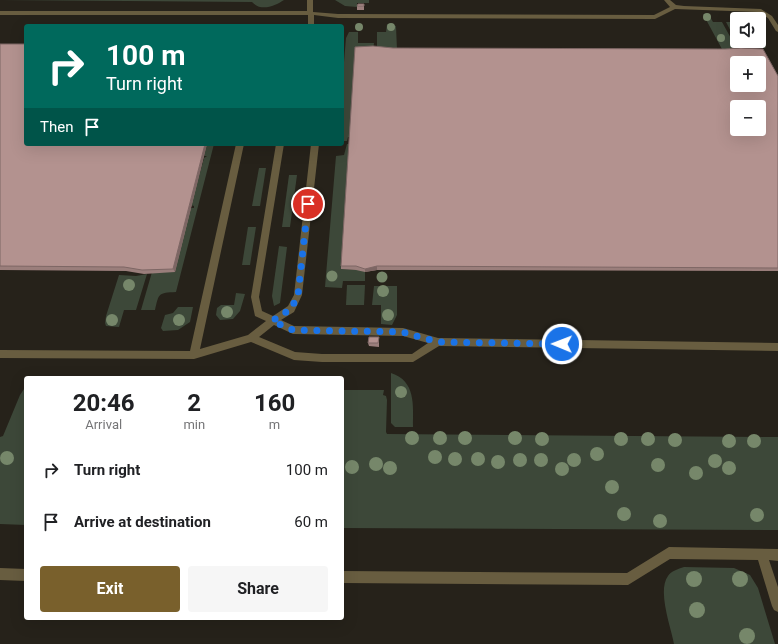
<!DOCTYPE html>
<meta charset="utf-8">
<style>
body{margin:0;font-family:Roboto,sans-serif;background:#f6f6f6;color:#202124;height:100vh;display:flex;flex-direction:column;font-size:15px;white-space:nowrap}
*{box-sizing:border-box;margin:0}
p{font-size:13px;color:#757577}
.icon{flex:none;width:22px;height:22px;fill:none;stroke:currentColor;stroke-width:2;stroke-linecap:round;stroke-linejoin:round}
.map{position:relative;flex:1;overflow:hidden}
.side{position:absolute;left:24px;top:376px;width:320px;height:244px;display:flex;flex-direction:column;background:#fff;border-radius:4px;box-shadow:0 4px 16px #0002}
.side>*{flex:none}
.top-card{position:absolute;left:24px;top:24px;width:320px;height:122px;border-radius:4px;box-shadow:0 4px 16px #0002;background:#00695c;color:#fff;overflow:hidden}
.controls{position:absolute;left:730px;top:12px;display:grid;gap:8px}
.controls a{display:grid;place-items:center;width:36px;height:36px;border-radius:4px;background:#fff;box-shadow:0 4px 16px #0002;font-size:20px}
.pin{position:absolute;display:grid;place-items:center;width:34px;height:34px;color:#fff;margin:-17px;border:2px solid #fff;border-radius:50%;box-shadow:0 1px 4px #0007}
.me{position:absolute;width:44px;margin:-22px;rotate:271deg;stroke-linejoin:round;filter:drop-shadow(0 0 3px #0008)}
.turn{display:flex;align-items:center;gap:14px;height:84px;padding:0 16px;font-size:18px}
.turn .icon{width:52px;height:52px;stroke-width:2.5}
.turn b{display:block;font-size:28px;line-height:34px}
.then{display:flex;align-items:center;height:38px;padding:0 16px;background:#0003;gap:8px;font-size:15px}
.eta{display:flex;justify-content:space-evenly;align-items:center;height:68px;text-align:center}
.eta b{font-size:24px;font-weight:700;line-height:28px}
.action{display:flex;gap:8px;margin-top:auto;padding:8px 16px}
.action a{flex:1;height:46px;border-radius:4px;background:#79602c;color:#fff;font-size:16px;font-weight:700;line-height:46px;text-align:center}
.action a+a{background:#f6f6f6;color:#202124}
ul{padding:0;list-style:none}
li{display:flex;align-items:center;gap:12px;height:52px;padding:0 16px}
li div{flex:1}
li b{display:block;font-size:15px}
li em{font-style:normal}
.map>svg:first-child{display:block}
.green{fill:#3d4839}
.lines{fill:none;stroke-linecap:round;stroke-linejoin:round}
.service{fill:#685d40;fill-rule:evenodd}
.tree{fill:#76876a}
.wall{fill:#9a7e7b}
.shaded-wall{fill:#7d6664}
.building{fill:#b3928f;stroke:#7d6664;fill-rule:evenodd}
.route{stroke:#1a73e8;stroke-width:7;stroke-dasharray:0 12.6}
</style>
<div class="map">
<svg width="778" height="644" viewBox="0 0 778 644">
<rect width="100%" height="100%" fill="#26221a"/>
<g class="green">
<path d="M 0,0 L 284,0 C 275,6 261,12 252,2 Z"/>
<polygon points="335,0 369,0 369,3 357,3 357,7 345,6"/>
<polygon points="703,14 709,15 713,22 722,22 738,51 723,51"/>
<polygon points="726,22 737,22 737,41 752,41 754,44 764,44 766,48 739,47"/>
<polygon points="387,24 396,26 397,50 377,49 377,32 386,32"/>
<polygon points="349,32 358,32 358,43 374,43 373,51 350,137 348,137 347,141 342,141 342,86 346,38"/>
<path d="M 207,144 L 214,144 L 176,292 C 158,293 159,293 155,310 L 141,310 L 152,272 L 175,272 L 190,208 L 194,208 L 194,206 L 191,205 L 204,158 L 207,156 L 204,156 Z"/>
<polygon points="347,144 349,144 341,269 365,270 365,281 343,281 342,288 325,287 336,156 344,155"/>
<polygon points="259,168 266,168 260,206 252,206"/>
<polygon points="289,175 297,175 290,227 282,227"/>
<polygon points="248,227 256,227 250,265 242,265"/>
<polygon points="279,246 287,247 280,303 274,306 272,296"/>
<polygon points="147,274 136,310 124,310 119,327 106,326 105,323 106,316 119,275 136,276"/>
<polygon points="347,285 365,285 364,305 346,305"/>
<polygon points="374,286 397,286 397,315 392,325 381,324 381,305 372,305"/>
<polygon points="236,293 245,294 240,311 233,319 220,320 216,315 217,308 221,305 234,305"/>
<polygon points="178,307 193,307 190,322 178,330 163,331 161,328 165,315 173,313"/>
<path d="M 391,373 C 416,381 413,405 413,427 L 395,427 L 391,423 Z"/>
<polygon points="26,386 26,525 0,524 0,437 3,436 20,395"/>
<polygon points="342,390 384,390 383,395 386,396 387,400 386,432 387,434 778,437 778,530 342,528"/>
<path d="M 684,567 L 734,568 L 750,575 L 758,588 L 775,644 L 674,644 C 671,627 657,591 668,576 C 671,571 678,569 684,567 Z"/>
</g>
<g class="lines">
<g class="service">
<polygon points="307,0 313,0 313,12 338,14 654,15 670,7 664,0 670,0 676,5 684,6 761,9 772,16 778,25 778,32 776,31 768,18 758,12 675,9 655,19 338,18 314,15 314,26 308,26 308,15 0,15 0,11 307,11"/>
<path d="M 236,144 L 244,144 L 200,349 L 248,335 L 266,321 L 255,316 L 251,297 L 276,144 L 284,144 L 259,297 L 262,311 L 273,316 L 288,306 L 294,295 L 311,144 L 319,144 L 302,295 L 294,312 L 281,320 L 294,326 L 403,328 L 438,338 L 778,343 L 778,351 L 439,346 L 413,362 L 322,362 L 294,360 L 251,342 L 194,359 L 0,358 L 0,350 L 190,351 ZM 274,325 L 293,334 L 403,336 L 428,343 L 412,354 L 322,354 L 295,352 L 259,337 Z"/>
<polygon points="669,547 778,549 778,561 769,560 778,587 778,612 774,610 772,606 758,560 670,559 628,585 342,583 342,571 627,573"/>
<polygon points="0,568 26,569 26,581 0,580"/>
</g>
</g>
<g class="tree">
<circle cx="707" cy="17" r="4"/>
<circle cx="359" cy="27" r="4"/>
<circle cx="391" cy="27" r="4"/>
<circle cx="721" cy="38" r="4"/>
<circle cx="332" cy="276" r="5.5"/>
<circle cx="382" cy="277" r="5.5"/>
<circle cx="129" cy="285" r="6"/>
<circle cx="383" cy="291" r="6"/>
<circle cx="227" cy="312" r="6"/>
<circle cx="388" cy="315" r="6"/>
<circle cx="112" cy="320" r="6"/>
<circle cx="179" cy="320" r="6"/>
<circle cx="401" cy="392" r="6"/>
<circle cx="412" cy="438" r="7"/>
<circle cx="440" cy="438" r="7"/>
<circle cx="465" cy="438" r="7"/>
<circle cx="515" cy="438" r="7"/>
<circle cx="542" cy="439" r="7"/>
<circle cx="621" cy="439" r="7"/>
<circle cx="648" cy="439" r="7"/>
<circle cx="675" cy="440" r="7"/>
<circle cx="729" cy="441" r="7"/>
<circle cx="754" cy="441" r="7"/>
<circle cx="597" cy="454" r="7"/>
<circle cx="435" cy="457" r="7"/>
<circle cx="7" cy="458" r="7"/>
<circle cx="455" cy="459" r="7"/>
<circle cx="478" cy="459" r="7"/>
<circle cx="520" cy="460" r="7"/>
<circle cx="541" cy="460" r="7"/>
<circle cx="574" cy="460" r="7"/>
<circle cx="715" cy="461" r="7"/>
<circle cx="498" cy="462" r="7"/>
<circle cx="376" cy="464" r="7"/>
<circle cx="658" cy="465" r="7"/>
<circle cx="352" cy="467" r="7"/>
<circle cx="390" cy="468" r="7"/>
<circle cx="729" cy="468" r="7"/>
<circle cx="562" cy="469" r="7"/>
<circle cx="696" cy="473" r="7"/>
<circle cx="612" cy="487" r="7"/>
<circle cx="624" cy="514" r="7"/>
<circle cx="757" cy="515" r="7"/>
<circle cx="660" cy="521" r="7"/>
<circle cx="694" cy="579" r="8"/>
<circle cx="740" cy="579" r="8"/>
<circle cx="697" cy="610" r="8"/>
<circle cx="747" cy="636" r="8"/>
</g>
<g class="wall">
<polygon points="364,4 364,10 357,10 357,6"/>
<polygon points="0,44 26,144 207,144 175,272 144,274 126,271 0,270"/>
<polygon points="393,48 778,76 778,271 377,270 365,272 356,270 341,269 341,266"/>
<polygon points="379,337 379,347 369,346 368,343"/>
</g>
<g class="shaded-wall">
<polygon points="205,144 207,144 175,272 173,269"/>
<polygon points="377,266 377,270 365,272 365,269"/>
</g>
<g class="building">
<polygon points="358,4 364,4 364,6 357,6"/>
<polygon points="0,44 26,44 26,144 205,144 173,269 142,270 124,267 0,266"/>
<path d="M 373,46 L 393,48 L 725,49 L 741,48 L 763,49 L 778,76 L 778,268 L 377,266 L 365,269 L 356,266 L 341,266 L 355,47 ZM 737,63 L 759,63 L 759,85 L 737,85 ZM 737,107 L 759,107 L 759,129 L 737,129 Z"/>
<polygon points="369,337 379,337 378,343 368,343"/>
</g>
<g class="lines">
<polyline class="route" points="308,204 298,295 291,309 272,321 293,330 402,332 438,342 562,344"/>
</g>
</svg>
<div class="controls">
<a><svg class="icon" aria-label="sound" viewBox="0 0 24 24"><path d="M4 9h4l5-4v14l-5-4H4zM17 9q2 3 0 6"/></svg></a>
<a>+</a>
<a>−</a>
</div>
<div class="pin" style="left:308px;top:204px;background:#d93025"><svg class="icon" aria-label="arrive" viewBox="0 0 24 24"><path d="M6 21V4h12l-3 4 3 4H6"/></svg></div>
<svg class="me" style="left:562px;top:344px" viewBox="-20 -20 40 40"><circle r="17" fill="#1a73e8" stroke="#fff" stroke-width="3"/><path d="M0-11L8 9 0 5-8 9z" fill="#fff"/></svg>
<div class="top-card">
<div class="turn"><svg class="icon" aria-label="right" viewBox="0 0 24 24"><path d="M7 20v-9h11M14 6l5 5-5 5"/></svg><div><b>100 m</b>Turn right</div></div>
<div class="then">Then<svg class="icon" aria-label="arrive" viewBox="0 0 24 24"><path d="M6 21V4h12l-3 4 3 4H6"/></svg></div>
</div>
<section class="side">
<div class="eta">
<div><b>20:46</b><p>Arrival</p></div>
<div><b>2</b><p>min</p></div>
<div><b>160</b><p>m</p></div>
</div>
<ul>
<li><svg class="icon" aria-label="right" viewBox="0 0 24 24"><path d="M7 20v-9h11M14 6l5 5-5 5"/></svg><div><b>Turn right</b></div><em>100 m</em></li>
<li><svg class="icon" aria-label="arrive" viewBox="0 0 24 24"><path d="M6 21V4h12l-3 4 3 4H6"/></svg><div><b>Arrive at destination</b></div><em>60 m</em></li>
</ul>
<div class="action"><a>Exit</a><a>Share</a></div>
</section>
</div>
